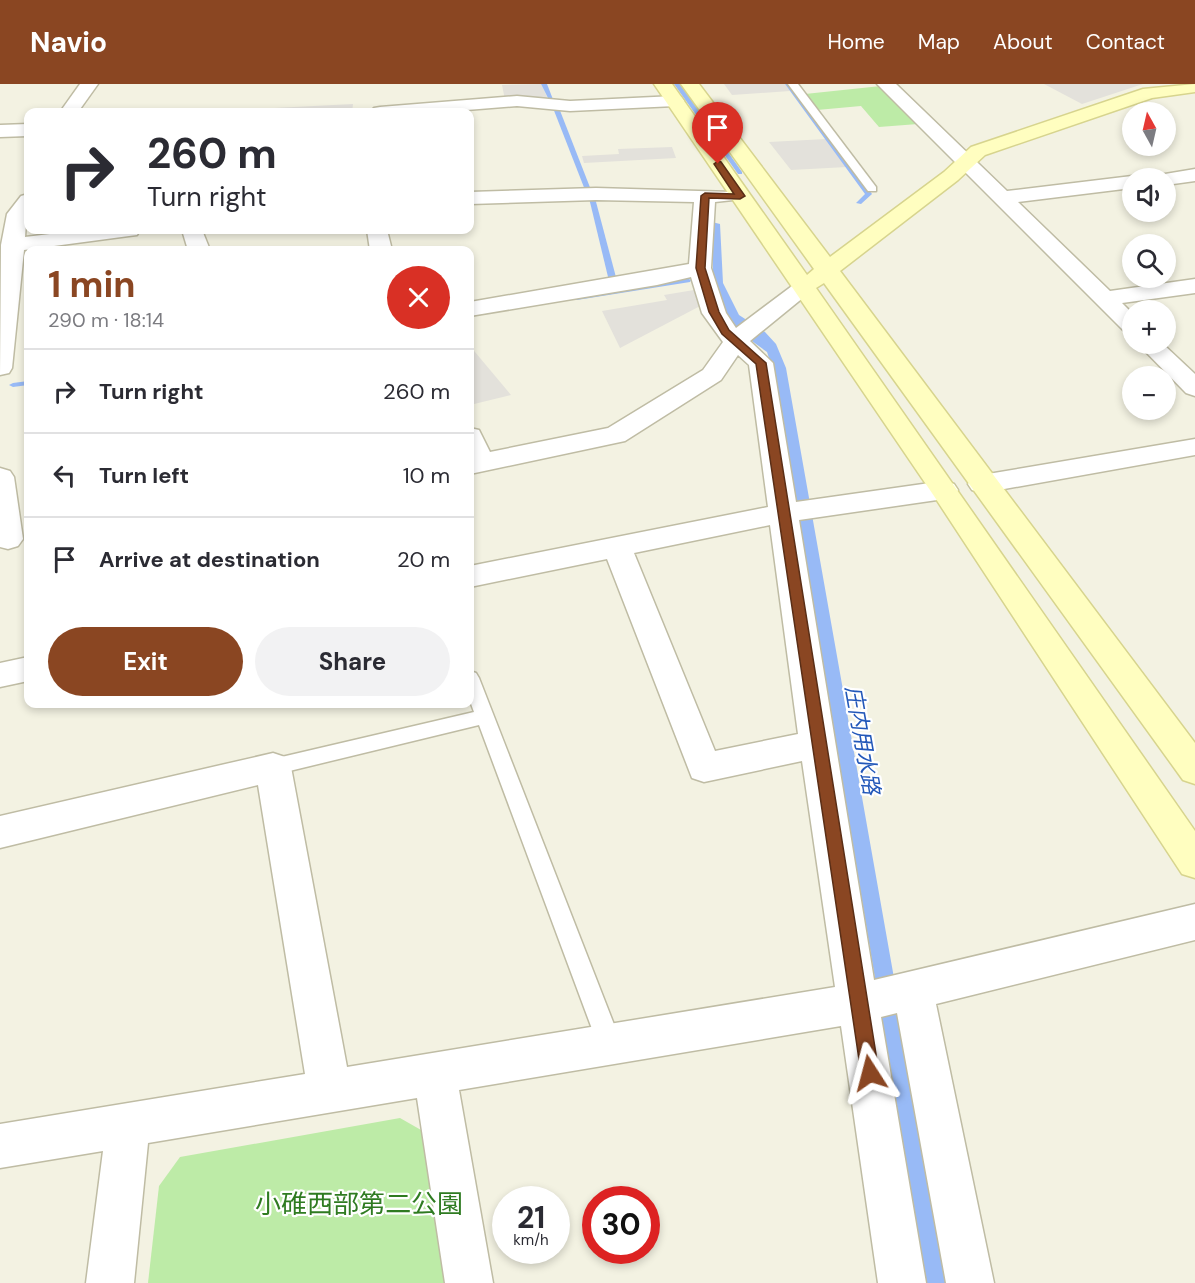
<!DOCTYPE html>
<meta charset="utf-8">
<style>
body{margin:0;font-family:"DM Sans","Noto Sans JP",sans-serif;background:#f2f2f3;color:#2b2b33;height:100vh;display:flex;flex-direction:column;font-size:22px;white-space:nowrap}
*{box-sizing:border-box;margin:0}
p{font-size:20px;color:#7c7c81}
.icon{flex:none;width:33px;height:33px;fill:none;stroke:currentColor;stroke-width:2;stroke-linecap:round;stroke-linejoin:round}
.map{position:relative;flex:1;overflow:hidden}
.panel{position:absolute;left:24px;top:162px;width:450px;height:462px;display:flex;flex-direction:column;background:#fff;border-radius:12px;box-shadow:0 3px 9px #0003}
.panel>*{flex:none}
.top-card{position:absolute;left:24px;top:24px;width:450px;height:126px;border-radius:12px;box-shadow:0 3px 9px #0003;background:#fff;color:#2b2b33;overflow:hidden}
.needle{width:39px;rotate:352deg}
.fabs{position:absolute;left:1122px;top:18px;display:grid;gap:12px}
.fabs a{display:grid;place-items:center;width:54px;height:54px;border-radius:50%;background:#fff;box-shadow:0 3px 9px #0003;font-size:30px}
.speed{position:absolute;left:492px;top:1102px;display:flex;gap:12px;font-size:30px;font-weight:700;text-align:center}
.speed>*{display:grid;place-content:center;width:78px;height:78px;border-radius:50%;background:#fff;box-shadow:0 3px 9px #0003;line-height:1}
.speed small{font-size:15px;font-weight:400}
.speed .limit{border:9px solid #d22;background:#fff;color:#111}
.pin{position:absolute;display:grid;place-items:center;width:51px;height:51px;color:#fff;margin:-62px -26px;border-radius:50% 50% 50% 0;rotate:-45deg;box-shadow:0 0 6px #0007}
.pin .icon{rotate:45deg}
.me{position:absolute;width:66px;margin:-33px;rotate:351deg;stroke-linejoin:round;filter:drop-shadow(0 0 4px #0008)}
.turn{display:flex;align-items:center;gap:21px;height:126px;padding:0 24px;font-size:27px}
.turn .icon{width:78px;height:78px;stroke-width:2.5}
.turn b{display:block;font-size:42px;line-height:51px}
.round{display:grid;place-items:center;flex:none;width:63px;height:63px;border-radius:32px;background:#f2f2f3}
.headline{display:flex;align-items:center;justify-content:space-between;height:102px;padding:0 24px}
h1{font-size:36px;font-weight:700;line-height:45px;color:#8a4622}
.action{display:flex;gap:12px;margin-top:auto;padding:12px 24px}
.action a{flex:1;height:69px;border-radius:36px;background:#8a4622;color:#fff;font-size:24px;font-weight:700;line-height:69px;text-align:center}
.action a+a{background:#f2f2f3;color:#2b2b33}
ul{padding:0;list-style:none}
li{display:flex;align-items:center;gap:18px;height:84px;padding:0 24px;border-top:2px solid #e1e1e2}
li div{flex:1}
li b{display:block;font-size:22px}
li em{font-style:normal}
header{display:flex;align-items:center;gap:36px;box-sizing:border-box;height:84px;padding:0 30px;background:#8a4622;color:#fff}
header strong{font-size:28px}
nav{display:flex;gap:33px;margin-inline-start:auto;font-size:21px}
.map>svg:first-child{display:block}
.green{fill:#bdeba7}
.parking{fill:#e3e1db}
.water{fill:#98baf6}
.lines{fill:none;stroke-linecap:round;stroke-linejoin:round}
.stream{fill:#98baf6;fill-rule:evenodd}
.lane-casing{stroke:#bfbca4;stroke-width:3}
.street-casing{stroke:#bfbca4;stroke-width:3}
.secondary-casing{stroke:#d7d48e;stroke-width:3}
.lane{fill:#fff;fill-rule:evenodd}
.street{fill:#fff;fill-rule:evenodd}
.secondary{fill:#fffec0;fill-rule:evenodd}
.route{fill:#8a4622;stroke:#5a2e16;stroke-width:1.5}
.labels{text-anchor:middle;stroke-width:4.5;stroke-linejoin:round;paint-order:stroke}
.water-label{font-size:22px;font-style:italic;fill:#2358b9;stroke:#fff}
.near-park-label{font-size:26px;fill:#2f7b21;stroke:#fff}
</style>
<header>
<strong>Navio</strong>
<nav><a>Home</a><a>Map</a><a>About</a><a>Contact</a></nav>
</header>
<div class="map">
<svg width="1195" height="1199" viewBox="0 0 1195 1199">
<rect width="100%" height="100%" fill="#f3f2e2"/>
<g class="green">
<polygon points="881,2 918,40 879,43 861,22 817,26 805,10"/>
<polygon points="400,1034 428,1050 451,1199 148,1199 159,1102 180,1073"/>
</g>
<g class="parking">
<polygon points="541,0 549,17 505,16 502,1"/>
<polygon points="724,0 785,0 790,7 732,11"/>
<polygon points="1044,0 1143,0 1082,20"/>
<polygon points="353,20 352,28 255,28 255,25"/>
<polygon points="826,55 847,83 791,86 769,58"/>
<polygon points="672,63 676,74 584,79 582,72 619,70 618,65"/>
<polygon points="700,205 704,220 620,264 602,227 667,216 664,211"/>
<polygon points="470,262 511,311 470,321"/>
</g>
<polygon class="water" points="712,138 720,140 723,199 739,231 765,248 776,260 786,284 948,1199 926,1199 773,286 767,268 731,242 713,197"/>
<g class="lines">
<g class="stream">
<polygon points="541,0 547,0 554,18 550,18"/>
<polygon points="674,0 680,0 742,88 742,90 738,90"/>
<polygon points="785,0 791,0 872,110 861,120 856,119 865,110"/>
<polygon points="556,22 559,24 591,106 590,107 585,106 553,24"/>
<polygon points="592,112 595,114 617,197 616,199 609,197 589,114"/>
<polygon points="687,194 691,196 690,198 577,216 573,214 577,212"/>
<polygon points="28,297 28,301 13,303 9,301 13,299"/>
</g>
<defs>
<g id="lane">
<polygon points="788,0 798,0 876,103 876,107 868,107"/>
<polygon points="470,587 476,589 479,594 622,961 618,969 610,972 602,969 598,961 479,641 273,691 266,689 263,683 266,677 273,675 474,628 470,617"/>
</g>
<g id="street">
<polygon points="80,0 98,0 78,28 60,28"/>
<polygon points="877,0 896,0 1007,107 1132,92 1139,94 1132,94 1132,104 1018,118 1110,207 1195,195 1195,209 1122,219 1132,229 1132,249 1124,247"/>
<polygon points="517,12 570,17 675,12 681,13 684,17 681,21 675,22 570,27 517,22 442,28 371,28 374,24 380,23"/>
<polygon points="28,40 28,52 0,53 0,41"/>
<polygon points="1195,85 1195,97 1166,101 1166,94 1156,94 1159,91"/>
<path d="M 596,104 L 733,108 L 736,112 L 733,116 L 715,118 L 711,184 L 726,229 L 736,244 L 796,199 L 804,197 L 812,199 L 815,204 L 750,257 L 773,279 L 796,418 L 944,397 L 954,400 L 958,406 L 954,412 L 944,415 L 799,436 L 874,896 L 1195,820 L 1195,856 L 936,920 L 994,1199 L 946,1199 L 897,929 L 881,933 L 926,1199 L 878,1199 L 841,942 L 459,1006 L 493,1199 L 445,1199 L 417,1014 L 148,1059 L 134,1199 L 86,1199 L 103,1067 L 0,1084 L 0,1040 L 305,990 L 258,701 L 0,764 L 0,732 L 273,669 L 285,673 L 291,683 L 347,983 L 835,903 L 802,677 L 704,698 L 692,694 L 607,475 L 470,503 L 470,482 L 768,423 L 749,281 L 738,271 L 721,296 L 625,357 L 470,390 L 470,344 L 479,346 L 490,368 L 608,344 L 703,286 L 723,258 L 702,229 L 691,193 L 657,201 L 470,232 L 470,218 L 689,180 L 694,118 L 596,116 L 470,120 L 470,108 ZM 770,441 L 798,650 L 715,667 L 634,469 Z"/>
<polygon points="28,110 25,153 83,146 140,146 137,151 129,152 24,166 12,284 9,289 0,291 1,161 7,130 21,112"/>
<polygon points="182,146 202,146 210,166 188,166"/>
<polygon points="367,146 387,146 392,166 370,166"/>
<polygon points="1138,260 1163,260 1195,290 1195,312 1186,309"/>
<polygon points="1195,355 1195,371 982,409 972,406 968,400 972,394 982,391"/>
<polygon points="0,384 10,387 14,393 23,455 18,462 8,465 0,463"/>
<polygon points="28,573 28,597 0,603 0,579"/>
</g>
<polygon id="secondary" points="654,0 672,0 807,191 814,185 681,0 699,0 830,173 944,88 971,63 1143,5 1195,0 1195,8 1152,14 985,71 958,96 840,187 1195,659 1195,700 1183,696 824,199 816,204 1195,747 1195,794 1182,790 934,412"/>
</defs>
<use href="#lane" class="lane-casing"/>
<use href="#street" class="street-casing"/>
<use href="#secondary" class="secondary-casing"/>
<use href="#lane" class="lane"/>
<use href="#street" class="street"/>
<use href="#secondary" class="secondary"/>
</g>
<polygon class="route" points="718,77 721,78 745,112 740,115 709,114 705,184 719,228 729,246 766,279 879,989 876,995 870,998 863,995 861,989 756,280 722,250 709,228 696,184 701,112 705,109 734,110 714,80"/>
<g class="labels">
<g class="water-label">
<text transform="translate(863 656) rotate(80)" y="8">庄内用水路</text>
</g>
<g class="near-park-label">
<text x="359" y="1129">小碓西部第二公園</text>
</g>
</g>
</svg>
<div class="fabs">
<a><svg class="needle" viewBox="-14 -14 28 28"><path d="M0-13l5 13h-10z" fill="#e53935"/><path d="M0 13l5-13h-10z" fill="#7c7c81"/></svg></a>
<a><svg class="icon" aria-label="sound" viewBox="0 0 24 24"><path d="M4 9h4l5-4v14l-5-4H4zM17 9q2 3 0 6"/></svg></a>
<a><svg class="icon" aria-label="search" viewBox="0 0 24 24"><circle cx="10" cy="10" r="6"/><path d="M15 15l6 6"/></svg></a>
<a>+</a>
<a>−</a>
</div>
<div class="speed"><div>21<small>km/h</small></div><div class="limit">30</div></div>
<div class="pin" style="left:718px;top:80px;background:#d93025"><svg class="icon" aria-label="arrive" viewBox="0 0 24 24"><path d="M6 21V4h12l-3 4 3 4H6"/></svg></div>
<svg class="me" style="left:870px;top:989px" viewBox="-20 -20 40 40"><path d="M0-17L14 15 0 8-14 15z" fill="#8a4622" stroke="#fff" stroke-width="4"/></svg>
<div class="top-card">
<div class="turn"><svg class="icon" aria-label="right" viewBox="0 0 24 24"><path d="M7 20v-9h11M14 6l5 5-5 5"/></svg><div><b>260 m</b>Turn right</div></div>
</div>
<section class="panel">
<div class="headline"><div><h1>1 min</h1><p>290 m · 18:14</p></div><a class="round" style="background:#d93025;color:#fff"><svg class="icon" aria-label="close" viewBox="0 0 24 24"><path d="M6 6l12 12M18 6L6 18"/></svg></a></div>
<ul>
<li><svg class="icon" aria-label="right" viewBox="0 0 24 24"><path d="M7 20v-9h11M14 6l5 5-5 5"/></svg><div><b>Turn right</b></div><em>260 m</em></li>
<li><svg class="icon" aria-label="left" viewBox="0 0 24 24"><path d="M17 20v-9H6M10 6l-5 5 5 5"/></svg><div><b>Turn left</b></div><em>10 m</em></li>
<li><svg class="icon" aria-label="arrive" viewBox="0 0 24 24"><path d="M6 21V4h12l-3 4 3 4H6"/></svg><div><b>Arrive at destination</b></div><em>20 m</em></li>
</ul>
<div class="action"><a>Exit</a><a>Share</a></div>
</section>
</div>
